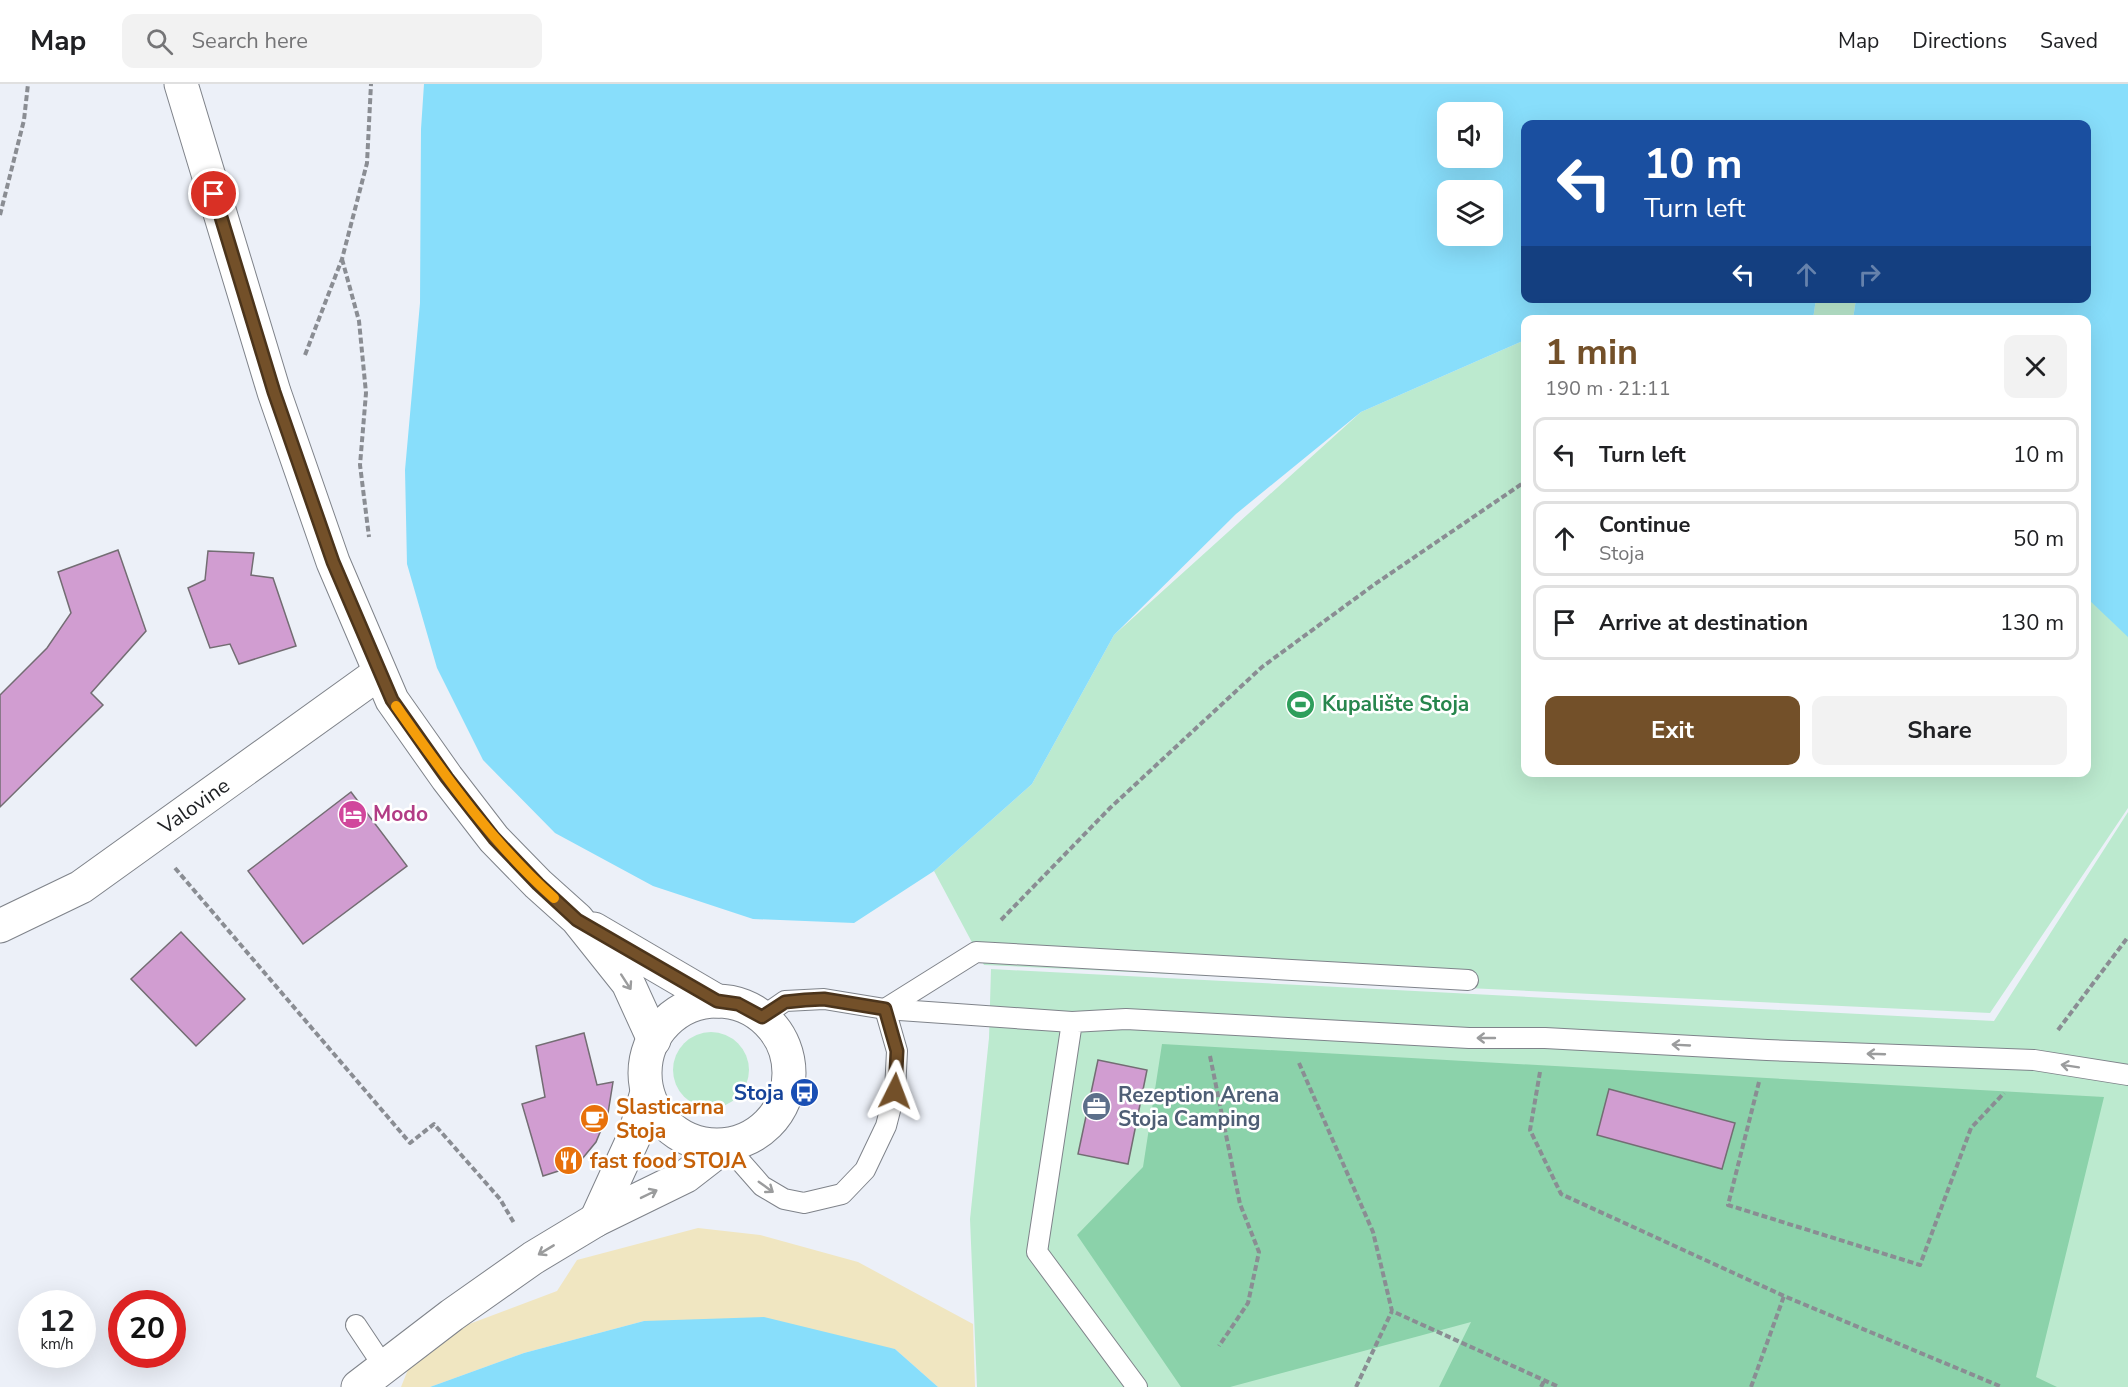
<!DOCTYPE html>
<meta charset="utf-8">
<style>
body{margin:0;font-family:"Nunito Sans",sans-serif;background:#f2f2f2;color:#202124;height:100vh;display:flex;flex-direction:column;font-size:22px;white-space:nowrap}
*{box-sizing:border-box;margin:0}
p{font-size:20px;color:#757577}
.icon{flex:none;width:33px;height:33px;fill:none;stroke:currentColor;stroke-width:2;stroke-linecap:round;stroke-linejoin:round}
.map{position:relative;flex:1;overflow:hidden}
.drawer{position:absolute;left:1521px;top:231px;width:570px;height:462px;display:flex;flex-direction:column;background:#fff;border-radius:12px;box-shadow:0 6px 24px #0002}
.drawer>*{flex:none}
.guide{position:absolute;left:1521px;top:36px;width:570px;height:183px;border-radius:12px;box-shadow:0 6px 24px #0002;background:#1a4fa0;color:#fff;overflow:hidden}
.tools{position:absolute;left:1437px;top:18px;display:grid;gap:12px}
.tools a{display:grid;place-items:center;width:66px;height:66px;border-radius:12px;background:#fff;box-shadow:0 6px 24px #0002;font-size:30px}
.speed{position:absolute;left:18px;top:1206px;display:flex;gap:12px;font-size:30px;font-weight:700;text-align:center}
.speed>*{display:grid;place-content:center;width:78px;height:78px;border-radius:50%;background:#fff;box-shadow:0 6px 24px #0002;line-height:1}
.speed small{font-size:15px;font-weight:400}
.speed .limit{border:9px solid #d22;background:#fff;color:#111}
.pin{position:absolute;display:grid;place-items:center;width:51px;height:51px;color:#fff;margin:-26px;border:3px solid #fff;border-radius:50%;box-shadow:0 2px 6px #0007}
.me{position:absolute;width:66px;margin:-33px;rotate:3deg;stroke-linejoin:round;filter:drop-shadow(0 0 4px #0008)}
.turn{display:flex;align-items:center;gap:21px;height:126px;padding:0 24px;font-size:27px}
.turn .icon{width:78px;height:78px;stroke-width:2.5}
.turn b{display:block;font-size:42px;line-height:51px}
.lanes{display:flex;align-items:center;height:57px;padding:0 24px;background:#0003;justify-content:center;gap:30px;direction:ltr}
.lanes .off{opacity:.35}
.round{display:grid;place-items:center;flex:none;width:63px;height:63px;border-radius:12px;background:#f2f2f2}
.head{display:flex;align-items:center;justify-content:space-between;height:102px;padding:0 24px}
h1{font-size:36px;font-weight:700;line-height:45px;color:#735029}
.cta{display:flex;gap:12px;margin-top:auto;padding:12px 24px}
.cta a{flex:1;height:69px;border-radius:12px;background:#735029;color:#fff;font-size:24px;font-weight:700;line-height:69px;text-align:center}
.cta a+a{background:#f2f2f2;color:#202124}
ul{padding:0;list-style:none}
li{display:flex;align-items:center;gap:18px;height:75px;margin:0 12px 9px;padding:0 12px;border:3px solid #e0e0e0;border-radius:12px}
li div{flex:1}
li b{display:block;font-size:22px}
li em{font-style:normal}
header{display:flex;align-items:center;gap:36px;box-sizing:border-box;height:84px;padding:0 30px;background:#fff;border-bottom:2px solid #e0e0e0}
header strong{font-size:28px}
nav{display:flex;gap:33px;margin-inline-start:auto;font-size:21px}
.search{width:420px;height:54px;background:#f2f2f2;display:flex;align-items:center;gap:15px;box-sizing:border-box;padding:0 21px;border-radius:12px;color:#757577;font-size:22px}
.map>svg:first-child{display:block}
.green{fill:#bceacf}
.forest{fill:#8bd2aa}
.sand{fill:#f0e6c1}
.water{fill:#88defb;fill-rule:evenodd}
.building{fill:#d19dd1;stroke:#736d73;stroke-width:1.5}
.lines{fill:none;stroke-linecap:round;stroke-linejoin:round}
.service-casing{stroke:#7f838a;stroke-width:22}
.minor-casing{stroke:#7f838a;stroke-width:35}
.secondary-casing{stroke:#7f838a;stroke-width:35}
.path{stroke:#8a8d93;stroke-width:4;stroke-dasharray:6 3;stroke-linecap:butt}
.service{stroke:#fff;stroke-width:20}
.minor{stroke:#fff;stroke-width:33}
.secondary{stroke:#fff;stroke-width:33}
.oneway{stroke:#9b9c9d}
.route-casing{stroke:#4b341b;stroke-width:15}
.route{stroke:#735029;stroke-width:10}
.slow{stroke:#f59e0b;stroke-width:10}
.labels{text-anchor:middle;stroke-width:5;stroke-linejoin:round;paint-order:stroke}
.leisure-label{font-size:21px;font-weight:bold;fill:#27864d;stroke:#fff;text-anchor:start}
.street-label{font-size:21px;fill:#202225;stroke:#fff}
.hotel-label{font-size:21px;font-weight:bold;fill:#b23c85;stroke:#fff;text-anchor:start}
.transit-label{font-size:21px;font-weight:bold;fill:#164399;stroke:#fff;text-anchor:end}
.service-label{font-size:21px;font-weight:bold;fill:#4e5e75;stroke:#fff;text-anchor:start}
.food-label{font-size:21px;font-weight:bold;fill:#c56008;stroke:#fff;text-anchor:start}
</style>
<header>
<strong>Map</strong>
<div class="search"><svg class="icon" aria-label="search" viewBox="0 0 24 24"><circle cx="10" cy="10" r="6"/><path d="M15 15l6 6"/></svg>Search here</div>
<nav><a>Map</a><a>Directions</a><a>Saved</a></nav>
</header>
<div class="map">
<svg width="2128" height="1303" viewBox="0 0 2128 1303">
<rect width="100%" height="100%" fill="#ecf0f8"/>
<g class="green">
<polygon points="1816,215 1856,215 1853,235 1813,235"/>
<polygon points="1525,256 1526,688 2086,688 2087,513 2128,552 2128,724 1990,929 984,881 934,787 1032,700 1114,551 1361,328"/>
<polygon points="2128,728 2128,1303 977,1303 970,1135 989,954 991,885 1994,937"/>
<circle cx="711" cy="986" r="38"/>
</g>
<polygon class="forest" points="1162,960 2104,1013 2036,1293 2057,1303 1439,1303 1471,1238 1230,1303 1181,1303 1077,1151 1143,1083"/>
<polygon class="sand" points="698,1144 760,1151 858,1178 973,1240 975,1303 938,1303 895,1265 644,1237 524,1269 430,1303 401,1303 409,1283 448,1248 557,1207 577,1176"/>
<g class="water">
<path d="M 424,0 L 2128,0 L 2128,553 L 2087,514 L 2086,236 L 1853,235 L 1856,215 L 2086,214 L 2086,40 L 1526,40 L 1526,214 L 1816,215 L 1813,235 L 1526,236 L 1525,256 L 1361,328 L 1236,430 L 1114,551 L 1032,700 L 934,787 L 854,839 L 753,835 L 653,802 L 555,749 L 483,676 L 437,584 L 407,480 L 405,386 L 420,219 L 421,45 ZM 1448,28 L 1492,28 L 1492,74 L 1448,74 ZM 1448,106 L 1492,106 L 1492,152 L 1448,152 Z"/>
<polygon points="764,1233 895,1265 938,1303 430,1303 524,1269 644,1237"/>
</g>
<g class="building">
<polygon points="118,466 146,547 91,609 103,621 0,723 0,611 47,564 71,529 58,488"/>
<polygon points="208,467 254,469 251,491 273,494 296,562 239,580 230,560 210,564 188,504 205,496"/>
<polygon points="351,708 407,782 303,860 248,787"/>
<polygon points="181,848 245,915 196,962 131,895"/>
<polygon points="584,949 597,1001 613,998 608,1029 596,1058 577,1081 543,1092 522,1020 545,1013 536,962"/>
<polygon points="1098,976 1147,986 1128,1080 1078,1070"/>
<polygon points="1609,1005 1735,1039 1722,1085 1597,1051"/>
</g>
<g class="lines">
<defs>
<g id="service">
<polyline points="885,925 976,868 1468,896"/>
<polyline points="762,933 785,917 824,915 885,925 1072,938"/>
<polyline points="726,1061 762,1102 784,1115 804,1119 842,1110 865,1086 886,1042 895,1007 897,967 885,925"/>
<polyline points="356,1241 384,1283"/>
<polyline points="1137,1303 1037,1168 1072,938 1126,935 1469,954 1545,954 1767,966 2034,976 2128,991"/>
</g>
<g id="minor">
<polyline points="0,842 81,803 379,589"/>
<polyline points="596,1136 634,1053 647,1008"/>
<polyline points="358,1303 452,1231 533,1174 596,1136 686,1092 726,1061"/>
</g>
<g id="secondary">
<polyline points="181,0 274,308 333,478 392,616 447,694 494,755 538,800 577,835 628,899 654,956"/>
<polyline points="594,845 717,917"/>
<circle cx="717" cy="989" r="72"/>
</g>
</defs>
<use href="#service" class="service-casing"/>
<use href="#minor" class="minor-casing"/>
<use href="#secondary" class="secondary-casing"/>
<g class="path">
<polyline points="0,131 24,36 28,0"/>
<polyline points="342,175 359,237 366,309 360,381 369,453"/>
<polyline points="305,271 342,175 367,79 371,0"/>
<polyline points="175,784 410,1059 434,1040 500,1115 514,1139"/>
<polyline points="1001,836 1110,724 1262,583 1375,500 1526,397"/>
<polyline points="2058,946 2128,853"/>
<polyline points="1210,972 1240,1120 1259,1168 1248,1219 1219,1262"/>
<polyline points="1299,979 1373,1148 1392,1227 1559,1303"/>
<polyline points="1540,988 1530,1046 1561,1110 1784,1212 2002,1303"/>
<polyline points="1759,998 1728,1121 1920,1181 1971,1044 2004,1009"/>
<polyline points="1356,1303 1392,1227"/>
<polyline points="1541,1303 1544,1297"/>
<polyline points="1751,1303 1784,1212"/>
</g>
<use href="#service" class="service"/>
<use href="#minor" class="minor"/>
<use href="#secondary" class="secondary"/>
</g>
<defs><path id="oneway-shaft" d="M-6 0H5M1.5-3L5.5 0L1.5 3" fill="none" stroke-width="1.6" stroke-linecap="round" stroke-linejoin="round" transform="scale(1.5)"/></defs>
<g class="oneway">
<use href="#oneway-shaft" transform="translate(626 898) rotate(57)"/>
<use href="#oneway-shaft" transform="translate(1486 954) rotate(-180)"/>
<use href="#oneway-shaft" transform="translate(1681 961) rotate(-177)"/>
<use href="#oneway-shaft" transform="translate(1876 970) rotate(-178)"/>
<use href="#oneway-shaft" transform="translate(2070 982) rotate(-171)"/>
<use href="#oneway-shaft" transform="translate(766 1103) rotate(36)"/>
<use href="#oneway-shaft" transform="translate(649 1110) rotate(-26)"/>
<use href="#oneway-shaft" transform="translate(546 1166) rotate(149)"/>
</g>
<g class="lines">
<defs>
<polyline id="route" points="214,110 274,308 333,478 392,616 447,694 494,754 538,800 577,836 717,917 738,920 762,933 785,918 805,916 824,915 885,925 897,967 895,1007"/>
</defs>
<use href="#route" class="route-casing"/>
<use href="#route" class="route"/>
<path class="slow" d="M 396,622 C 444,690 491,758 554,814"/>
</g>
<defs>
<symbol id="stadium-disc" viewBox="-11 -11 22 22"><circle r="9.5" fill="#2e9e5b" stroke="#fff"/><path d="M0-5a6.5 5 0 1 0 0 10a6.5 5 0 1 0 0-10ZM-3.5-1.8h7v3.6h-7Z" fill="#fff"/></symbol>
<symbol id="hotel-disc" viewBox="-11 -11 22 22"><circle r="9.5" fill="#d1479c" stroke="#fff"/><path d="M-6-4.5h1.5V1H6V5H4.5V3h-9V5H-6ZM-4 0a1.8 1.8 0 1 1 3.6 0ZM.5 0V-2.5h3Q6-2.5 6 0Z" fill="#fff"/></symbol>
<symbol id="bus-disc" viewBox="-11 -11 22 22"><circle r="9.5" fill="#1a4fb4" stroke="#fff"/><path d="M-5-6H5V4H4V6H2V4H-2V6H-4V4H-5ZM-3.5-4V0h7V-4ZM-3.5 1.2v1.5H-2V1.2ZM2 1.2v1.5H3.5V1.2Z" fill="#fff"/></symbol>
<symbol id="office-disc" viewBox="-11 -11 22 22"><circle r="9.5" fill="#5c6f8a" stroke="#fff"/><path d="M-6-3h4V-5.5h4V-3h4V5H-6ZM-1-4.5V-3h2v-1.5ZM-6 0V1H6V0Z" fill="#fff"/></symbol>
<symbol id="cafe-disc" viewBox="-11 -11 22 22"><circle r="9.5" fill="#e8710a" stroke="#fff"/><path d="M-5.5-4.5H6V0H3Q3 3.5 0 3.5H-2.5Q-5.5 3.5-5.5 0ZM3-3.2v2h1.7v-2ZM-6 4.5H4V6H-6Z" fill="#fff"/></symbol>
<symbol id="restaurant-disc" viewBox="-11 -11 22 22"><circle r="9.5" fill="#e8710a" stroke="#fff"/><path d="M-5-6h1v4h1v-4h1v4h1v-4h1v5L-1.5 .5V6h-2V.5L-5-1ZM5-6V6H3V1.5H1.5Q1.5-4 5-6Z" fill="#fff"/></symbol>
</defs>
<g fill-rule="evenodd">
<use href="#stadium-disc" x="1284" y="604" width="33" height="33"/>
<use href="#hotel-disc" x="336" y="714" width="33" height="33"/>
<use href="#bus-disc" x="788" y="992" width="33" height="33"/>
<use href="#office-disc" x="1080" y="1006" width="33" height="33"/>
<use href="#cafe-disc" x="578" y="1018" width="33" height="33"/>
<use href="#restaurant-disc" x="552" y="1060" width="33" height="33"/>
</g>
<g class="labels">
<g class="leisure-label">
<text x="1322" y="627">Kupalište Stoja</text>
</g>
<g class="street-label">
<text transform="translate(194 722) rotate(-35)" y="7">Valovine</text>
</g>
<g class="hotel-label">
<text x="373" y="737">Modo</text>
</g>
<g class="transit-label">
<text x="784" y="1016">Stoja</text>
</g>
<g class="service-label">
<text x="1118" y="1018">Rezeption Arena<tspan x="1118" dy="24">Stoja Camping</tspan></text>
</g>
<g class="food-label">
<text x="616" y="1030">Slasticarna<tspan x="616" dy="24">Stoja</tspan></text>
<text x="590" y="1084">fast food STOJA</text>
</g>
</g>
</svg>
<div class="tools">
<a><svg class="icon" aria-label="sound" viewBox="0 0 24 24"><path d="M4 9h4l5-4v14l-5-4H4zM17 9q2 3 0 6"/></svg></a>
<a><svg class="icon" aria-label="layers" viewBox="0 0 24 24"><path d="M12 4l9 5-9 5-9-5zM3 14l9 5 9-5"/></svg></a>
</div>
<div class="speed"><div>12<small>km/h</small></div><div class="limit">20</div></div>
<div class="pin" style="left:214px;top:110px;background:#d93025"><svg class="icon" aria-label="arrive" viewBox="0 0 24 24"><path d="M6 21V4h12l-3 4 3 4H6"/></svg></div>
<svg class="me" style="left:895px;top:1007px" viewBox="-20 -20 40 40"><path d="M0-17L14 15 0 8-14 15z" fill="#735029" stroke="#fff" stroke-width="4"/></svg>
<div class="guide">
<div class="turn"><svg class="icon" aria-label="left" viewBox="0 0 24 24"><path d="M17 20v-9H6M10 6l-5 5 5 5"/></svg><div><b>10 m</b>Turn left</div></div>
<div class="lanes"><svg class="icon" aria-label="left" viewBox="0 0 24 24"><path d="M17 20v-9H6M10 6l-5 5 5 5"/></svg><svg class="icon off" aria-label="ahead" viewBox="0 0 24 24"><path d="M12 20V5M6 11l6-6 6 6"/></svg><svg class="icon off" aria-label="right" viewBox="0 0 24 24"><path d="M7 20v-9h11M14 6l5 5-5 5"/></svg></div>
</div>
<section class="drawer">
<div class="head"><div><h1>1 min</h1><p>190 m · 21:11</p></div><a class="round"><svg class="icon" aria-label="close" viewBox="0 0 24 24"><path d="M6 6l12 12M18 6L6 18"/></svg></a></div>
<ul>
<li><svg class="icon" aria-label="left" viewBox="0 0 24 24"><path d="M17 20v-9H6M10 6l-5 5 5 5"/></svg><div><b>Turn left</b></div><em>10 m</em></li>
<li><svg class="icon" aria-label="ahead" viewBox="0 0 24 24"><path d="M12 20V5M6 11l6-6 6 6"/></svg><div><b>Continue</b><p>Stoja</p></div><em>50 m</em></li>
<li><svg class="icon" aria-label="arrive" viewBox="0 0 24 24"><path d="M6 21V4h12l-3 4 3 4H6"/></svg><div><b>Arrive at destination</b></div><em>130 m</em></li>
</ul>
<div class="cta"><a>Exit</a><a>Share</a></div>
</section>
</div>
